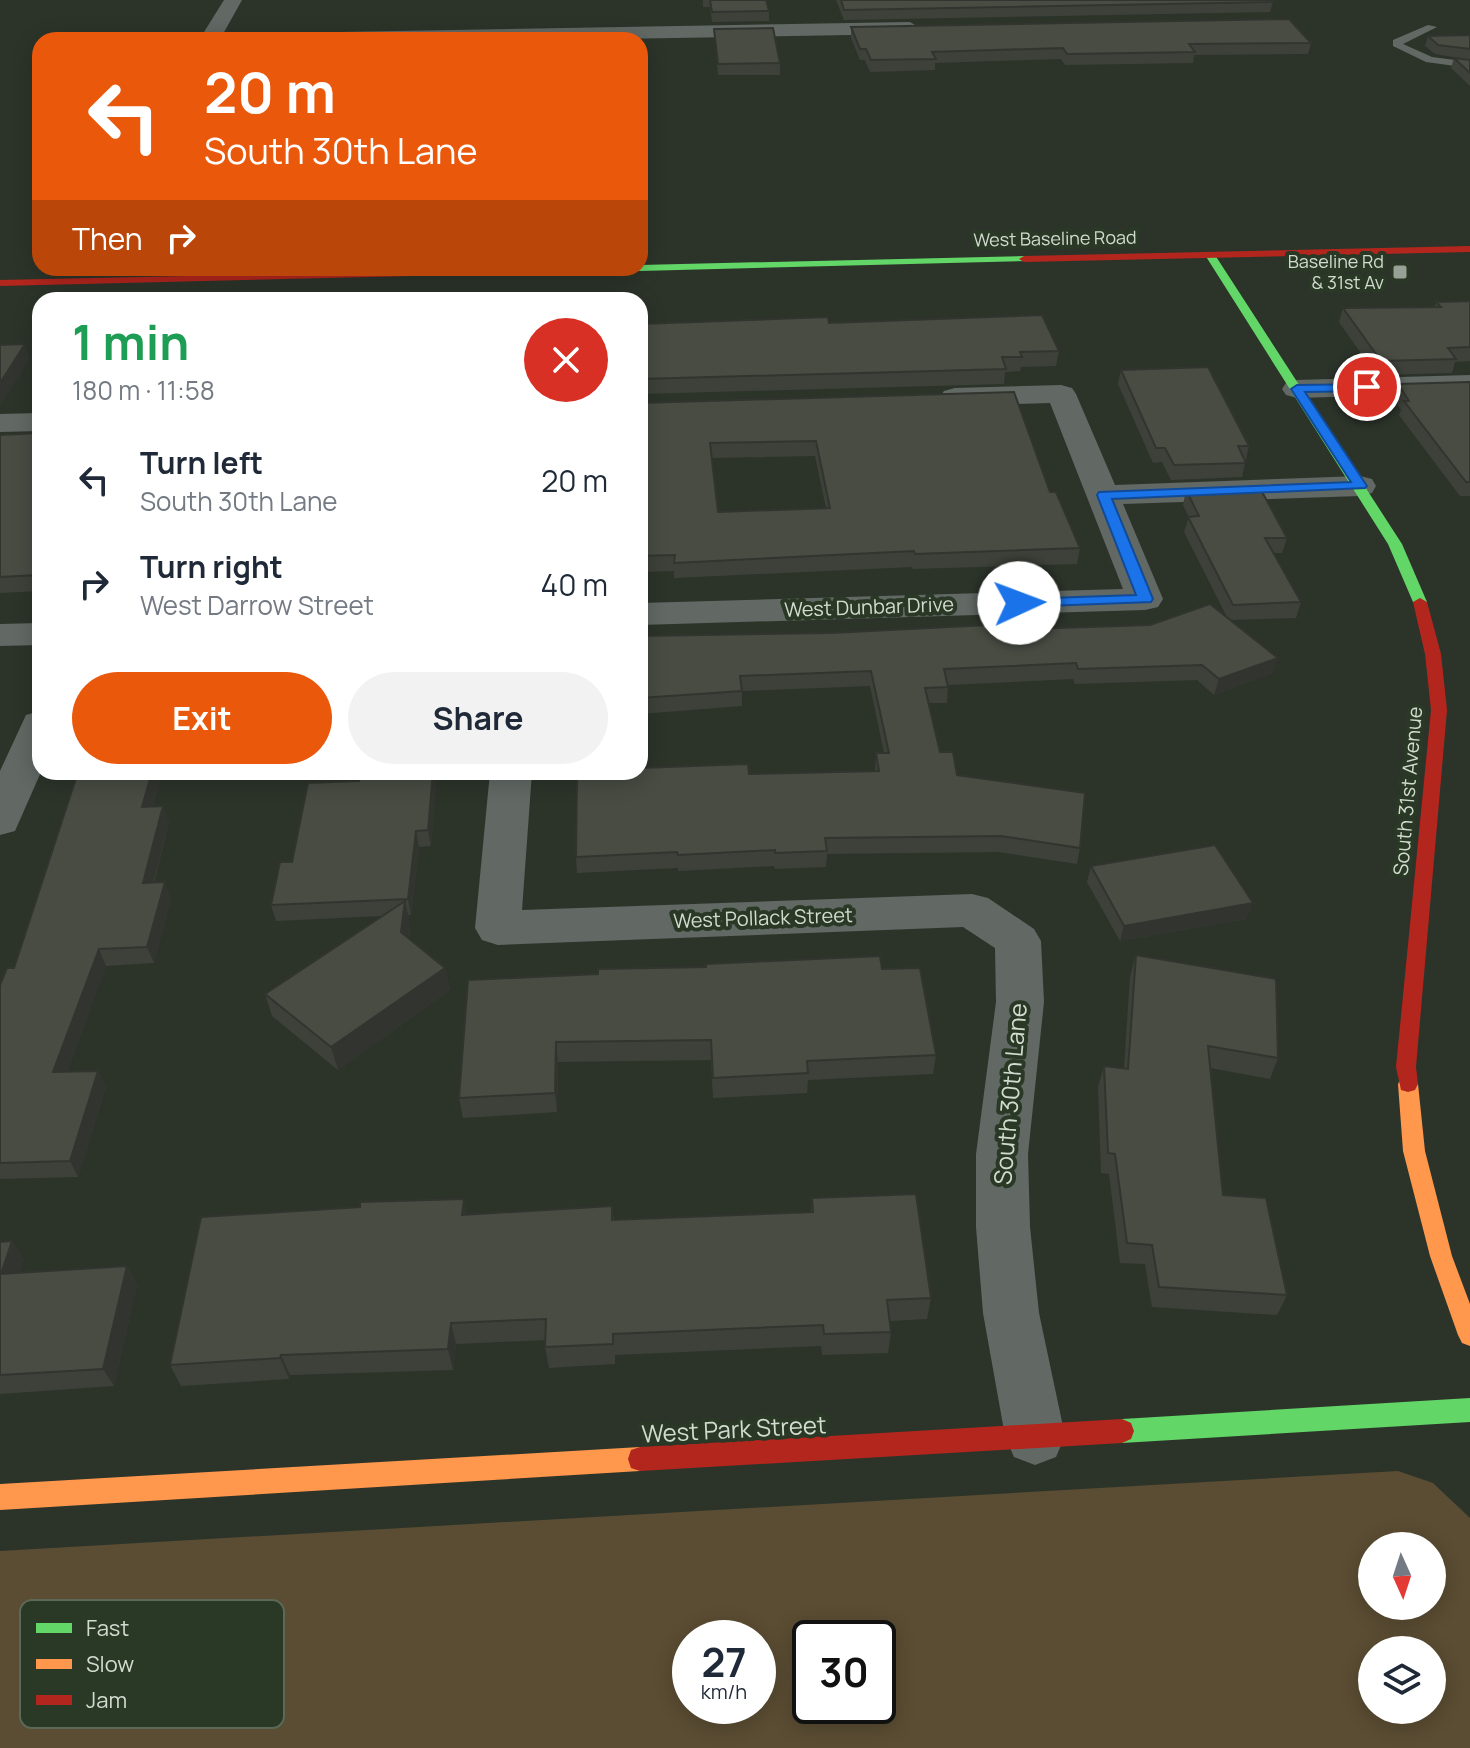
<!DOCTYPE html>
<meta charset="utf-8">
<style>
body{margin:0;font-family:Manrope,sans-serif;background:#f2f2f3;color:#1f2937;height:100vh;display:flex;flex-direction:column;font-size:30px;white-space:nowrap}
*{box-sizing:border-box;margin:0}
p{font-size:26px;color:#747a83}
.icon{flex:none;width:44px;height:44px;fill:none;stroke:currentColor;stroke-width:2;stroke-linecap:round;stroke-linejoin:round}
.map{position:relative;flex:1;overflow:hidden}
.details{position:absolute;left:32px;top:292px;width:616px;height:488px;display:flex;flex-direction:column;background:#fff;border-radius:24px;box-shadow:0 4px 20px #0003}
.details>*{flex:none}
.banner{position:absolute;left:32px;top:32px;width:616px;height:244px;border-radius:24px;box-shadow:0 4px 20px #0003;background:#ea580c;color:#fff;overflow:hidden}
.needle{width:52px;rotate:177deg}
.controls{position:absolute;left:1358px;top:1532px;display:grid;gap:16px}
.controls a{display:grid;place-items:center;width:88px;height:88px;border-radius:50%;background:#fff;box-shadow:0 4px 20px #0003;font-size:40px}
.speed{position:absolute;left:672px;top:1620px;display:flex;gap:16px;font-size:40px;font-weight:700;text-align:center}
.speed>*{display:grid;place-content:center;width:104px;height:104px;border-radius:50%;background:#fff;box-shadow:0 4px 20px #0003;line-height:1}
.speed small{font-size:20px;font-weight:400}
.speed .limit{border:4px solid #111;border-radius:12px;background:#fff;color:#111}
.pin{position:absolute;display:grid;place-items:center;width:68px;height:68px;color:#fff;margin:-34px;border:4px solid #fff;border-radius:50%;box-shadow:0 2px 8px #0007}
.me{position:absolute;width:88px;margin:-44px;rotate:88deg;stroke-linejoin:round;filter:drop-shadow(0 0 6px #0008)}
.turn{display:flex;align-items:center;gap:28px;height:168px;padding:0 40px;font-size:36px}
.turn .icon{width:104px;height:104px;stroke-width:2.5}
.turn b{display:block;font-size:56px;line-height:68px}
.then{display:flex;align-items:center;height:76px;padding:0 40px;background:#0003;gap:16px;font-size:30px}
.round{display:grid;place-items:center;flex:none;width:84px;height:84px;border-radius:42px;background:#f2f2f3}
.overview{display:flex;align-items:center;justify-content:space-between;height:136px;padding:0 40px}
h1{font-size:48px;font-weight:700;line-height:60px;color:#1e9e55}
.action{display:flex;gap:16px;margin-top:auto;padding:16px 40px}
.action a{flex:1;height:92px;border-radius:48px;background:#ea580c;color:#fff;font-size:32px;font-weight:700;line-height:92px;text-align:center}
.action a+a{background:#f2f2f3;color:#1f2937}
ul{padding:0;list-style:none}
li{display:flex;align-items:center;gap:24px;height:104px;padding:0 40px}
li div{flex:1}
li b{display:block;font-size:30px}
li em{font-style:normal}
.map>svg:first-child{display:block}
.green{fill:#5b4d33;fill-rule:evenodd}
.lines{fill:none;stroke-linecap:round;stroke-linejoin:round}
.lane{fill:#626965;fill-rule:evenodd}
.street{fill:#626965;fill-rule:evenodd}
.fast{fill:#63d668;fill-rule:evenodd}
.slow{fill:#ff974d;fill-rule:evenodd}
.jam{fill:#b3261e;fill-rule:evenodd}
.wall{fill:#3e413a;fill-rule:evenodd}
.shaded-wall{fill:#32352f}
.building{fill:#484c43;stroke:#32352f;stroke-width:2;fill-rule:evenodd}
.route{fill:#1a73e8;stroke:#114b97;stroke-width:2}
.poi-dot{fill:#98a195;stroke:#2a3826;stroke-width:3}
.labels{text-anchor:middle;stroke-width:8;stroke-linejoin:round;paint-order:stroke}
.far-street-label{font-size:18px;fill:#d2dbcf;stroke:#2a3826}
.far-poi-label{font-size:18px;fill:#d2dbcf;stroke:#2a3826;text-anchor:end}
.street-label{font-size:20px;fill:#d2dbcf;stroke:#2a3826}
.near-street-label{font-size:24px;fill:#d2dbcf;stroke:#2a3826}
.key{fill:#2a3826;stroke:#5c6959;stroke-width:2}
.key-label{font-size:22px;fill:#d2dbcf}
</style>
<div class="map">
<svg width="1470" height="1748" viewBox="0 0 1470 1748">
<rect width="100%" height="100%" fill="#2c342a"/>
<path class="green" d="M 1398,1471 L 1433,1483 L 1470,1518 L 1470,1748 L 0,1748 L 0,1551 ZM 1372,1546 L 1432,1546 L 1432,1606 L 1372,1606 ZM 690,1638 L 758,1638 L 758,1706 L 690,1706 ZM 810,1638 L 878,1638 L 878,1706 L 810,1706 ZM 1372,1650 L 1432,1650 L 1432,1710 L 1372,1710 Z"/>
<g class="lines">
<polygon class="lane" points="1428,25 1437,27 1403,44 1432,57 1470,62 1470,68 1426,62 1393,46 1393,40"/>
<g class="street">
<polygon points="224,0 242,0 223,34 910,22 920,28 910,34 554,40 199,40"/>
<polygon points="1470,375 1470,393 1297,398 1286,395 1282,389 1286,383 1297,380"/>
<polygon points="1061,385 1072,388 1076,394 1115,485 1360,476 1372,479 1376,486 1372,493 1360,496 1123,504 1163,599 1158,607 1145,610 640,625 640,603 1123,589 1050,403 955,406 944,403 940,397 944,391 955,388"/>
<polygon points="40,413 40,431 0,432 0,414"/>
<polygon points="40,623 40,645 0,646 0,624"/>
<polygon points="40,711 41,772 15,831 0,835 0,771 26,715"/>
<polygon points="490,772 532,772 522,910 972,894 988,898 1034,929 1041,941 1044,1002 1028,1154 1030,1227 1039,1313 1065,1436 1056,1457 1035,1465 1014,1457 1005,1436 983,1313 976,1227 976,1154 996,1002 995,948 963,927 498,945 482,940 475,928"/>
</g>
<g class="fast">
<polygon points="1210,252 1215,255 1402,544 1427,602 1425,605 1420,606 1413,602 1388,544 1205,255"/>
<polygon points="1024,256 1029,259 1028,261 640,271 635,268 640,268 640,265"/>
<polygon points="1470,1398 1470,1422 1122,1443 1113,1439 1110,1431 1113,1423 1122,1419"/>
</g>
<g class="slow">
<polygon points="640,266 641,268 640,270 636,271 412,276 407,273 412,270"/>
<polygon points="1408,1076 1415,1078 1418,1084 1425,1151 1452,1256 1470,1304 1470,1346 1462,1343 1458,1335 1430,1256 1403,1151 1398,1084 1401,1078"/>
<polygon points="640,1447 649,1450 652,1459 649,1468 640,1471 0,1510 0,1484"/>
</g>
<g class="jam">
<polygon points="1470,246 1470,252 1024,262 1019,259 1024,256"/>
<polygon points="416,271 417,273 412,276 0,286 0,280"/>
<polygon points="1420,598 1427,602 1441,654 1447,710 1416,1067 1418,1084 1415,1090 1408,1092 1401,1090 1396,1067 1431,710 1425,654 1413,602"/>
<polygon points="1122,1419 1131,1423 1134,1431 1131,1439 1122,1443 640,1471 631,1468 628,1459 631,1450 640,1447"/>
</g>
</g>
<g class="wall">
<polygon points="703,0 766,0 769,11 769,21 712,22 710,7 703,7"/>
<polygon points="836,0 1271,0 1273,2 1270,12 844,20"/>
<polygon points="851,27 1311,43 1308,54 1194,55 1193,63 1065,65 1061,59 935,63 935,70 870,72 865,60 860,60 851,38"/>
<polygon points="714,29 780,63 780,75 718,75"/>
<polygon points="1470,35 1470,60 1435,54 1425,46 1428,36"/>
<polygon points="1454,58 1470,60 1470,86 1451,68"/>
<polygon points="1470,301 1470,361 1455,362 1452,373 1376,375 1339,322 1343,308 1435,307 1436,302"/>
<polygon points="829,323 1059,351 1056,366 1021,367 1020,371 1005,372 1004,384 640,394 640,324"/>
<polygon points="1121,370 1249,446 1242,477 1171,480 1162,462 1153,463 1118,384"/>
<polygon points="1470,382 1470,496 1460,496 1399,415 1401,410 1393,398 1398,384"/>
<path d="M 640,403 L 1050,492 L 1080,548 L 1077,564 L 913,569 L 912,567 L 674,578 L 674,571 L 640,572 ZM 815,456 L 826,508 L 718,512 L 712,458 Z"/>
<polygon points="40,433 40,591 0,593 0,435"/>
<polygon points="1186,490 1287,538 1282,553 1273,553 1301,602 1296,618 1230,620 1273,673 1214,695 1197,680 1075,684 1073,679 948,685 947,703 929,703 940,752 957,775 1080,848 1077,864 998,852 827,854 826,867 775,869 774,866 678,871 678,868 577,873 576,857 749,774 875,771 876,753 884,753 870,686 742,691 742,706 640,714 640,636 1028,629 1150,625 1228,619 1184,532 1189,517 1183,505"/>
<polygon points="78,772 163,772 153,806 169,822 154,883 171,898 154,963 106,966 67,1072 106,1087 78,1177 0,1179 0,985 14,968"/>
<polygon points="360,772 437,772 431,846 419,847 411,915 408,915 410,924 409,938 445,968 450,990 338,1070 272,1016 265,994 382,916 276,921 271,905 292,862 359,781"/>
<polygon points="1091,866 1247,919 1120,941 1087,882"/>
<polygon points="1136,955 1278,1058 1270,1079 1210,1068 1223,1195 1287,1295 1277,1315 1152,1307 1145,1264 1120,1263 1109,1174 1101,1173 1098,1087 1104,1066 1124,1069 1130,976"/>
<polygon points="882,969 936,1055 933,1074 808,1080 807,1093 713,1098 711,1060 558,1062 557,1112 463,1118 459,1098 468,980"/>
<polygon points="812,1198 931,1298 927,1319 890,1321 891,1332 888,1353 822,1355 821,1346 615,1355 615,1364 549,1368 545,1347 545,1340 456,1344 453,1370 290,1375 289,1379 181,1386 170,1365 467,1214 612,1206 614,1220 811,1212"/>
<polygon points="12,1241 24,1260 19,1273 127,1266 137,1285 114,1386 0,1394 0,1242"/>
</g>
<g class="shaded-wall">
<polygon points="25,344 30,359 0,406 0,383"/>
<polygon points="1278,658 1273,673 1214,695 1219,679"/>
<polygon points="152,772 163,772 148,823 142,807"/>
<polygon points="433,772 437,772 431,846 428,830"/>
<polygon points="163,806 169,822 149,899 143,883"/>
<polygon points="416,831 419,847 411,915 408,899"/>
<polygon points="165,882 171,898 154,963 147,947"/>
<polygon points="405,901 410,924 407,955 401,932"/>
<polygon points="1253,903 1247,919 1120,941 1124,926"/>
<polygon points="99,949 106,966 61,1088 53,1072"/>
<polygon points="445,968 450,990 338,1070 331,1047"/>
<polygon points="556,1042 558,1062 557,1112 555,1093"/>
<polygon points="98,1071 106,1087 78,1177 70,1161"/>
<polygon points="464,1199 469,1221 462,1215"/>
<polygon points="12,1241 24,1260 13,1292 1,1274"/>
<polygon points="127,1266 137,1285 114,1386 103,1369"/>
<polygon points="451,1323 456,1344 453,1370 448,1349"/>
<polygon points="281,1355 290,1375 289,1379 280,1358"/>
</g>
<g class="building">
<polygon points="710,0 766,0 769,11 712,12"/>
<polygon points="841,0 1271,0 1273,2 844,10"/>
<polygon points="1289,19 1311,43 1189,44 1195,52 1067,54 1063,48 932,52 936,59 871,60 866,49 860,49 851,27"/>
<polygon points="773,28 780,63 718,64 714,29"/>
<polygon points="1470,35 1470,49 1438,45 1428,36"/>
<polygon points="1454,58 1470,60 1470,73"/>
<polygon points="1470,301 1470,347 1448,348 1456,359 1381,361 1343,308 1441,307 1436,302"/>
<polygon points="1042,315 1059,351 1020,352 1022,357 1002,357 1006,369 640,379 640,324 828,317 829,323"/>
<polygon points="25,344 0,383 0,345"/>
<polygon points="1208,367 1249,446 1238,446 1246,463 1174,465 1165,448 1156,448 1121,370"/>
<polygon points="1470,382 1470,482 1466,482 1404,401 1409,401 1398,384"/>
<path d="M 1014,392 L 1050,492 L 1056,492 L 1080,548 L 915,554 L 914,551 L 674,563 L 675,555 L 640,556 L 640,403 ZM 816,441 L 830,508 L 718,512 L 710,443 Z"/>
<polygon points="40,433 40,571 38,575 0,577 0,435"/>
<polygon points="1260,488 1287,538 1265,538 1301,602 1233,605 1188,517 1199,516 1186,490"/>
<polygon points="1210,604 1278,658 1219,679 1202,665 1078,669 1076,663 944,669 948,687 925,688 940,752 953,752 957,775 1085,793 1080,848 1001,836 825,838 827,851 775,853 775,850 678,855 677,852 576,857 577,772 640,772 640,768 748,764 749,774 879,771 876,753 889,753 871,671 740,676 742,691 640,698 640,636 831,633 1026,623 1028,629 1150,625"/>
<polygon points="78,772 152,772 142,807 163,806 143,883 165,882 147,947 99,949 53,1072 98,1071 70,1161 0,1163 0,985 7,968 14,968"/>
<polygon points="360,772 433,772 428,830 416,831 408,899 271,905 280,862 292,862 308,783 359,781"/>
<polygon points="1215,845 1253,903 1124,926 1091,866"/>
<polygon points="405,901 401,932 445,968 331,1047 265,994"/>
<polygon points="1136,955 1276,979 1278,1058 1208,1046 1223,1195 1266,1198 1287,1295 1159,1287 1152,1245 1127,1243 1115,1154 1108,1153 1104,1066 1128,1069"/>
<polygon points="880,956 882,969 920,968 936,1055 807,1061 808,1073 713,1078 711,1040 556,1042 555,1093 459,1098 468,980 598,974 598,969 706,967 706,964"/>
<polygon points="916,1194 931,1298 887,1300 891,1332 824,1334 823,1325 613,1334 613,1344 545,1347 546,1319 451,1323 448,1349 281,1355 280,1358 170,1365 201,1217 360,1207 360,1202 464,1199 462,1215 612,1206 612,1220 813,1212 812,1198"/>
<polygon points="12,1241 1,1274 127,1266 103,1369 0,1375 0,1242"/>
</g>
<polygon class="route" points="1371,384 1371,390 1367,391 1305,392 1367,486 1365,488 1112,499 1153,599 1151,602 1019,607 1012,603 1019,599 1136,595 1097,495 1099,492 1351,482 1291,389 1297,385"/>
<rect class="poi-dot" x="1392" y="264" width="16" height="16" rx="4"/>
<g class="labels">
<g class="far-street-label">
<text transform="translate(1055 239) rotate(-1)" y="6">West Baseline Road</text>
</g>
<g class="far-poi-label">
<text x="1384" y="268">Baseline Rd<tspan x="1384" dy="21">&amp; 31st Av</tspan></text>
</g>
<g class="street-label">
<text transform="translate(869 607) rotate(-2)" y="7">West Dunbar Drive</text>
<text transform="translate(1408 791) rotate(-85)" y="7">South 31st Avenue</text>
<text transform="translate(763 918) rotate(-2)" y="7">West Pollack Street</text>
</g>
<g class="near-street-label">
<text transform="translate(1011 1094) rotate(-85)" y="8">South 30th Lane</text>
<text transform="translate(734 1430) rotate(-3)" y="8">West Park Street</text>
</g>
</g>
<rect x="20" y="1600" width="264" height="128" rx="12" class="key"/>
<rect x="36" y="1623" width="36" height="10" fill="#63d668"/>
<rect x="36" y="1659" width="36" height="10" fill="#ff974d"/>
<rect x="36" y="1695" width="36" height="10" fill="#b3261e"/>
<g class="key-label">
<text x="86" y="1636">Fast</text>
<text x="86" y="1672">Slow</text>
<text x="86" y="1708">Jam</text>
</g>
</svg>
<div class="controls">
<a><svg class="needle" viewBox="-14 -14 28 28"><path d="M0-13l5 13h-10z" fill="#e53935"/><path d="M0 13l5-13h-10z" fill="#747a83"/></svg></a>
<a><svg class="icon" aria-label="layers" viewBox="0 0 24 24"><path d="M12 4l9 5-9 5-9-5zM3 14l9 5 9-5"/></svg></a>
</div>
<div class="speed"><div>27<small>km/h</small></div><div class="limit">30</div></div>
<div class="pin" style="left:1367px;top:387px;background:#d93025"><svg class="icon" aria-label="arrive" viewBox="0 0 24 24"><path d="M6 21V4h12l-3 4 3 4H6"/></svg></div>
<svg class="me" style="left:1019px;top:603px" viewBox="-20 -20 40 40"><circle r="19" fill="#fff"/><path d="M0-13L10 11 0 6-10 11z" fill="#1a73e8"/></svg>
<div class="banner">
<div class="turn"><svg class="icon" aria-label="left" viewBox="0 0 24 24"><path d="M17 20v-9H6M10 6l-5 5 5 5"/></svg><div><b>20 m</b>South 30th Lane</div></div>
<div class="then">Then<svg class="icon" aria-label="right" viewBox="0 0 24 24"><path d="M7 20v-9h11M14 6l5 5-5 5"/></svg></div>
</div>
<section class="details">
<div class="overview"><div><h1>1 min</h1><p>180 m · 11:58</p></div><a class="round" style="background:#d93025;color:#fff"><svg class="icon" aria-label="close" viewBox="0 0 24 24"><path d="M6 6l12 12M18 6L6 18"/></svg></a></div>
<ul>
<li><svg class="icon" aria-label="left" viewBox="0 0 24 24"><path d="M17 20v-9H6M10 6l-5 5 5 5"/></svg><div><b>Turn left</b><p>South 30th Lane</p></div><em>20 m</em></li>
<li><svg class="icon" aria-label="right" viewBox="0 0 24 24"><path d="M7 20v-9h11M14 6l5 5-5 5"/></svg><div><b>Turn right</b><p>West Darrow Street</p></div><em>40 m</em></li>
</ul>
<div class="action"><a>Exit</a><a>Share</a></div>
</section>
</div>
